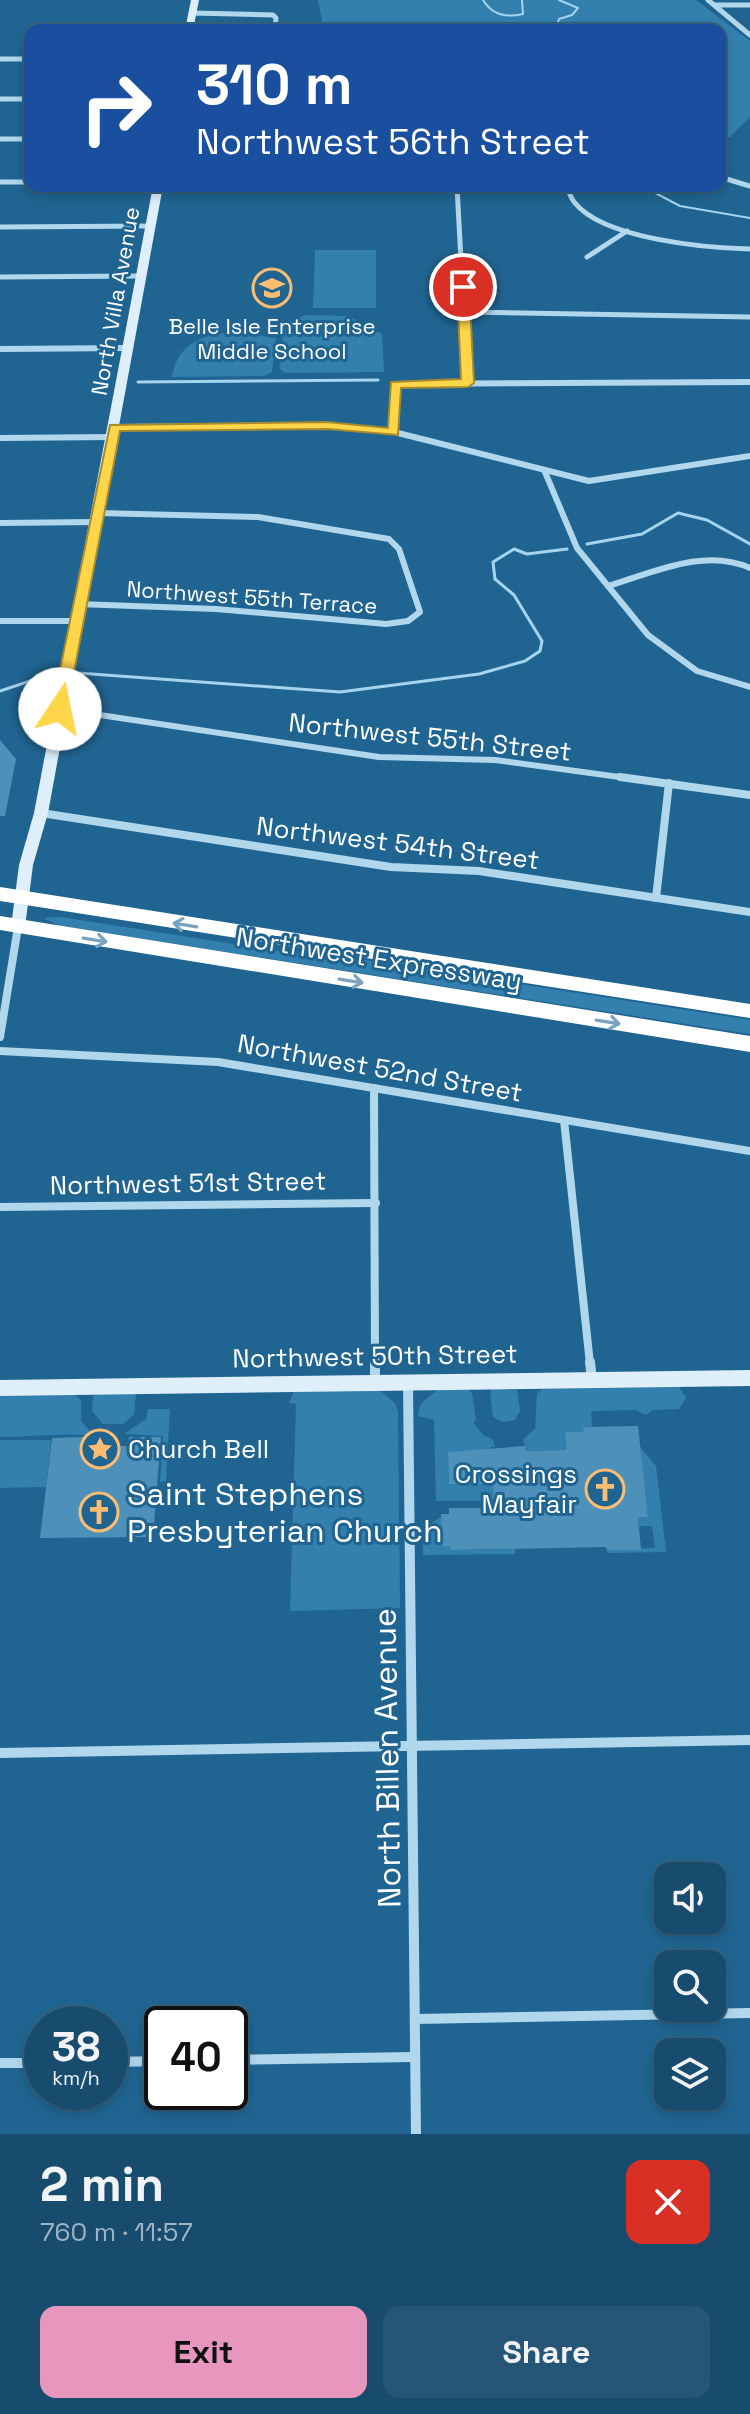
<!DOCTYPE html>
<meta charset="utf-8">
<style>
body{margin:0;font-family:"Space Grotesk",sans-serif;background:#255676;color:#f1f3f6;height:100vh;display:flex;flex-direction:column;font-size:30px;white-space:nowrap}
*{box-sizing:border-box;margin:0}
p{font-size:26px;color:#9fb4c2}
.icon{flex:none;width:44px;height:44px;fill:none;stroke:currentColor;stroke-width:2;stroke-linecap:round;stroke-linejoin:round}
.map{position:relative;height:2134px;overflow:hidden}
.details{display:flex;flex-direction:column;background:#184c6e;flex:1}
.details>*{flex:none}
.hud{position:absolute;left:24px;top:24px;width:702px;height:168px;border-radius:16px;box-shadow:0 4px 12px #0003,0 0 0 2px #366381;background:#1a4fa0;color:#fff;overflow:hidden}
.fabs{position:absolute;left:654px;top:1862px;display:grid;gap:16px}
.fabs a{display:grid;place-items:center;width:72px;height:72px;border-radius:16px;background:#184c6e;box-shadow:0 4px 12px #0003,0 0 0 2px #366381;font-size:40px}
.speed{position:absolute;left:24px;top:2006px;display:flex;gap:16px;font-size:40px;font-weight:700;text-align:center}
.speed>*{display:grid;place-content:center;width:104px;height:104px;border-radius:50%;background:#184c6e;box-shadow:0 4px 12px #0003,0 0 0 2px #366381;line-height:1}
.speed small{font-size:20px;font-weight:400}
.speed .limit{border:4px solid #111;border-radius:12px;background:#fff;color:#111}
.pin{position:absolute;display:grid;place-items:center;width:68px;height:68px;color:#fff;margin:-34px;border:4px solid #fff;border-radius:50%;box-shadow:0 2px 8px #0007}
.me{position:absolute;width:88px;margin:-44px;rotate:11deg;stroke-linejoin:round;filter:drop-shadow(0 0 6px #0008)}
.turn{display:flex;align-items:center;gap:28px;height:168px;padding:0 40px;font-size:36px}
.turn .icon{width:104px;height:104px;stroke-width:2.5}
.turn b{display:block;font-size:56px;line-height:68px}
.round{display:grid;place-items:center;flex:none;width:84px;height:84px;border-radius:16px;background:#255676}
.overview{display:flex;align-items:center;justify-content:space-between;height:136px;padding:0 40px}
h1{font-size:48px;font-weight:800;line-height:60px}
.action{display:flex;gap:16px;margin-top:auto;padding:16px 40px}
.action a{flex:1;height:92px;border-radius:16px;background:#e797bd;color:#111;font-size:32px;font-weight:800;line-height:92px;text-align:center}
.action a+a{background:#255676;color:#f1f3f6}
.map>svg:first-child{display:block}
.green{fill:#3380af}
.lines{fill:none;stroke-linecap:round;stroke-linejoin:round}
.stream-far1{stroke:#a5d4ef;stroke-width:2}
.stream{stroke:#a5d4ef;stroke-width:3}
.building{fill:#4d90ba}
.street-far3{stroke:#b1d7ed;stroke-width:5}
.street-far2{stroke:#b1d7ed;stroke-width:6}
.street-far1{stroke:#b1d7ed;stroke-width:8}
.street{stroke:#b1d7ed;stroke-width:10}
.secondary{fill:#deeffa;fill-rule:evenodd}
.highway{fill:#fff;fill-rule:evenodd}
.oneway{stroke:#79a3be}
.route{fill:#ffd54a;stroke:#a68a30;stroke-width:2}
.labels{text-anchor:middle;stroke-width:6;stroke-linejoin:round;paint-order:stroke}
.far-street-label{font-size:22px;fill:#fff;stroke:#206592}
.far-poi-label{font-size:22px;fill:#fff;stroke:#206592}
.street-label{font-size:26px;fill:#fff;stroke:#206592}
.poi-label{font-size:26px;fill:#fff;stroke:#206592;text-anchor:start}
.near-poi-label{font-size:32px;fill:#fff;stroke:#206592;text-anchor:start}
.near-street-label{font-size:32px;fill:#fff;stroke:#206592}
</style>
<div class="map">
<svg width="750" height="2134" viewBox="0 0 750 2134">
<rect width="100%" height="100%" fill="#206592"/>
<g class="green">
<polygon points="318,0 696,0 750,41 750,117 730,137 720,137 720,30 324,30"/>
<polygon points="315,250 376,250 376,308 313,308"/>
<polygon points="306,315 348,316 382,334 384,372 285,373 280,369 284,322"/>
<path d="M 239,332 L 276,338 L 272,372 L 264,376 L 172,377 C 177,342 207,332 239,332 Z"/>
<polygon points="61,917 284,952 333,955 750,1020 750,1034 61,926 43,918"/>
<polygon points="679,1387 686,1398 679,1409 653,1410 646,1415 635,1410 591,1411 592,1426 584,1427 584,1432 566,1433 567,1450 526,1451 523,1439 535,1429 537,1394 542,1389"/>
<polygon points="377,1388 395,1403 398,1412 400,1608 290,1611 296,1404 289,1403 295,1389"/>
<path d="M 439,1389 L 468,1389 L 472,1393 L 476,1421 L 473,1422 L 483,1435 L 493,1440 L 495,1447 L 491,1447 L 491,1451 L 448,1452 L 449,1483 L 493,1484 L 494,1501 L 436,1501 L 434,1420 L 418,1416 C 418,1402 429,1397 439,1389 Z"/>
<polygon points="492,1389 517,1390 520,1411 515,1420 503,1422 493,1417 490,1392"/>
<polygon points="136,1393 134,1415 123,1424 103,1424 92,1411 93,1396 97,1394"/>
<path d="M 74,1394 L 81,1400 L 81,1421 L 94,1436 C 63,1432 32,1437 0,1437 L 0,1395 Z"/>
<polygon points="148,1409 170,1409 166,1481 160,1482 163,1436 124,1434 146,1419"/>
<polygon points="0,1440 51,1440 46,1487 0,1488"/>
<polygon points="640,1447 656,1466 666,1552 607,1553 607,1550 655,1548 652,1526 639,1526 638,1517 648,1517"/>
<polygon points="441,1517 442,1546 451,1546 451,1550 515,1549 515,1554 423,1555 423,1528"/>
</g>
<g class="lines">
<g class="stream-far1">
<path d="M 483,0 C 492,15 506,18 523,14 L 522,0"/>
<polyline points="559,0 578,8 572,15 559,19 557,26 562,30"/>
<polyline points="642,186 680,206 750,218"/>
</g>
<g class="stream">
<polyline points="138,382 378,380"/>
<polyline points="587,544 642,534 678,513 707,520 750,544"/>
<polyline points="78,673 340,692 479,674 525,661 540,651 542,641 514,595 495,579 493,562 514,549 527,554 567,549"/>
<polyline points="0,691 54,673"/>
</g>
</g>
<g class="building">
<polygon points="0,740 16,759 5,816 0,816"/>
<polygon points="638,1426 648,1517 638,1517 641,1550 607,1550 606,1547 451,1550 451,1546 442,1546 441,1514 449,1514 449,1508 494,1508 493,1484 449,1484 448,1452 525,1446 526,1451 567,1450 565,1432 584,1432 583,1427"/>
<polygon points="86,1437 84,1457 116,1457 116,1446 128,1446 129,1437 161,1437 153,1537 40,1538 52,1438"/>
</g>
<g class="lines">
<g class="street-far3">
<polyline points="708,0 750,35"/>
<polyline points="715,5 750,5"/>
<polyline points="192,13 273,15 276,18 275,30"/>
<polyline points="0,59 30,59"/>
<polyline points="0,99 30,99"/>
<polyline points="0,139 30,139"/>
<polyline points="720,177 750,186"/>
<polyline points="0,182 30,182"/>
<polyline points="457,186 465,336"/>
<path d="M 566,186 C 569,191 571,199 575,203 C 604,239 706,248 750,249"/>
<polyline points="0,227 151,226"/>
<polyline points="587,257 627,231"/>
<polyline points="0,277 141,276"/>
<polyline points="464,312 750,317"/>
</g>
<g class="street-far2">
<polyline points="465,334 468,383"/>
<polyline points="0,349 129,348"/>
<polyline points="114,427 327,425 394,432 589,481 750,456"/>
<polyline points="394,432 395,384 750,382"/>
<polyline points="0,438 113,437"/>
<polyline points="545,472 577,548 648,635 697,671 750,687"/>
<polyline points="0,523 96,522"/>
<path d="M 608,586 C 652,573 705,547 750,568"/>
<polyline points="78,604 216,609 386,624 408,621 420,612 399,549 389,539 258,517 98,513"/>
<polyline points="0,621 75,621"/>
<polyline points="60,709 379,757 495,760 634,779"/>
</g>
<g class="street-far1">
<polyline points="620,777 750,795"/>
<polyline points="41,813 391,867 479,871 750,912"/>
<polyline points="656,898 669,783"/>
<polyline points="0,1037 18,927"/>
<polyline points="0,1051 218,1062 750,1151"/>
<polyline points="374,1088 375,1364"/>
<polyline points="564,1120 590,1364"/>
<polyline points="0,1207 376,1203"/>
</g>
<g class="street">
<polyline points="375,1362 375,1382"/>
<polyline points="590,1362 592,1380"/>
<polyline points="408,1383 416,2134"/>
<polyline points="0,1753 750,1740"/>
<polyline points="416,2019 750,2013"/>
<polyline points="230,2060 414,2057"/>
<polyline points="110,2062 162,2061"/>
<polyline points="0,2063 42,2063"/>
</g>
<g class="secondary">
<polygon points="191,0 199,0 193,30 185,30"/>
<polygon points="153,186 163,186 48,813 33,865 25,927 18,932 11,927 19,865 34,813"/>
<polygon points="750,1370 750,1386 0,1396 0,1380"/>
</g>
<g class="highway">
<polygon points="0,887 750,1004 750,1018 0,901"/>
<polygon points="0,916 750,1036 750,1052 0,930"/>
</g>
</g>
<defs><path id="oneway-shaft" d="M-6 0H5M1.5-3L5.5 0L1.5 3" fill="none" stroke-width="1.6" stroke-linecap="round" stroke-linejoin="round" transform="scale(2)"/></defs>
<g class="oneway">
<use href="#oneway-shaft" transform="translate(185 925) rotate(-171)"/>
<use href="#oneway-shaft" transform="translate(95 940) rotate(9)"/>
<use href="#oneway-shaft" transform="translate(351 981) rotate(9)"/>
<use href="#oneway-shaft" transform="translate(608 1022) rotate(9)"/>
</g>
<polygon class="route" points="463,284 469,287 474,383 468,387 401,388 398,435 327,429 120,431 67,709 65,713 54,713 52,709 110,425 327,422 388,428 391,382 461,379 457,287"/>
<defs>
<symbol id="school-ring" viewBox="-11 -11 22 22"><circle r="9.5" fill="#206592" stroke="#fbbd72" stroke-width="1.5"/><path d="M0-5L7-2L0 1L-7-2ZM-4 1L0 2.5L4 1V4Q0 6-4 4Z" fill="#fbbd72"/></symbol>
<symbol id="sight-ring" viewBox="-11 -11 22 22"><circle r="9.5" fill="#206592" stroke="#fbbd72" stroke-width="1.5"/><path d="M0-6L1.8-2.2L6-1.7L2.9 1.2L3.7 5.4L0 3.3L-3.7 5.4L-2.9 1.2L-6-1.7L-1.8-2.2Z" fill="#fbbd72"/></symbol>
<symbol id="church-ring" viewBox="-11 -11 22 22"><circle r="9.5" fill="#206592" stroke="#fbbd72" stroke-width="1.5"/><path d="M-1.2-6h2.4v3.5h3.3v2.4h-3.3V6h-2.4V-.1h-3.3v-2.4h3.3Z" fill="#fbbd72"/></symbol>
</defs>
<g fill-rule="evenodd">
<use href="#school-ring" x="250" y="266" width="44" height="44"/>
<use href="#sight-ring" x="78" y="1427" width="44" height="44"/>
<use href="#church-ring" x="583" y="1467" width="44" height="44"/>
<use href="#church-ring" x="77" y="1490" width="44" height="44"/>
</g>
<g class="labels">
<g class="far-street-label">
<text transform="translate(115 301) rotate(-80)" y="8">North Villa Avenue</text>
<text transform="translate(252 597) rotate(4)" y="8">Northwest 55th Terrace</text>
</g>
<g class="far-poi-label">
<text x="272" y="334">Belle Isle Enterprise<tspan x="272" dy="25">Middle School</tspan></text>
</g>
<g class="street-label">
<text transform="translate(430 737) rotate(6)" y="9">Northwest 55th Street</text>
<text transform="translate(398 843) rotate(7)" y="9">Northwest 54th Street</text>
<text transform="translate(379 959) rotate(9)" y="9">Northwest Expressway</text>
<text transform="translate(380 1068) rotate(10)" y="9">Northwest 52nd Street</text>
<text transform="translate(188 1183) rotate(-1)" y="9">Northwest 51st Street</text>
<text transform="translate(375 1356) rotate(-1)" y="9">Northwest 50th Street</text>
</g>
<g class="poi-label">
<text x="128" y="1458">Church Bell</text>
<text x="577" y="1483" text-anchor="end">Crossings<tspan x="577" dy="30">Mayfair</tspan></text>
</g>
<g class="near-poi-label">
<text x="127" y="1505">Saint Stephens<tspan x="127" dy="37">Presbyterian Church</tspan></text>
</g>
<g class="near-street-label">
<text transform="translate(387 1758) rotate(-91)" y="11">North Billen Avenue</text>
</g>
</g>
</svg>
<div class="fabs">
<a><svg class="icon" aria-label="sound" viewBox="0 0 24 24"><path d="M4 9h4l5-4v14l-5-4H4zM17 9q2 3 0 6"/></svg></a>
<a><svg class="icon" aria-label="search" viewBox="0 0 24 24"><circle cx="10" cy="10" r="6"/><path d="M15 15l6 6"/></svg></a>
<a><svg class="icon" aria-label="layers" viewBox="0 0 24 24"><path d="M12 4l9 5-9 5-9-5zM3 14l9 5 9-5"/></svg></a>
</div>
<div class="speed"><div>38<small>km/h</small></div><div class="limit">40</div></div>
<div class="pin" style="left:463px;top:287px;background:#d93025"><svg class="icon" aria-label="arrive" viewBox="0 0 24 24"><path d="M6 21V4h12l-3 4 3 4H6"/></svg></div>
<svg class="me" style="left:60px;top:709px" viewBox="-20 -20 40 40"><circle r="19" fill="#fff"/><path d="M0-13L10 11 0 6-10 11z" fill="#ffd54a"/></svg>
<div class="hud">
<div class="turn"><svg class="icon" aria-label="right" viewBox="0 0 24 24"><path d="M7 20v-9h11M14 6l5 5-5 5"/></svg><div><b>310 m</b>Northwest 56th Street</div></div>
</div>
</div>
<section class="details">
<div class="overview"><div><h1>2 min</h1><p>760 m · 11:57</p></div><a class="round" style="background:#d93025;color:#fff"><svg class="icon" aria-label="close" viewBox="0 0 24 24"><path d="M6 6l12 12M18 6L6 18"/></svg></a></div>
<div class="action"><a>Exit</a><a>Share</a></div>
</section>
